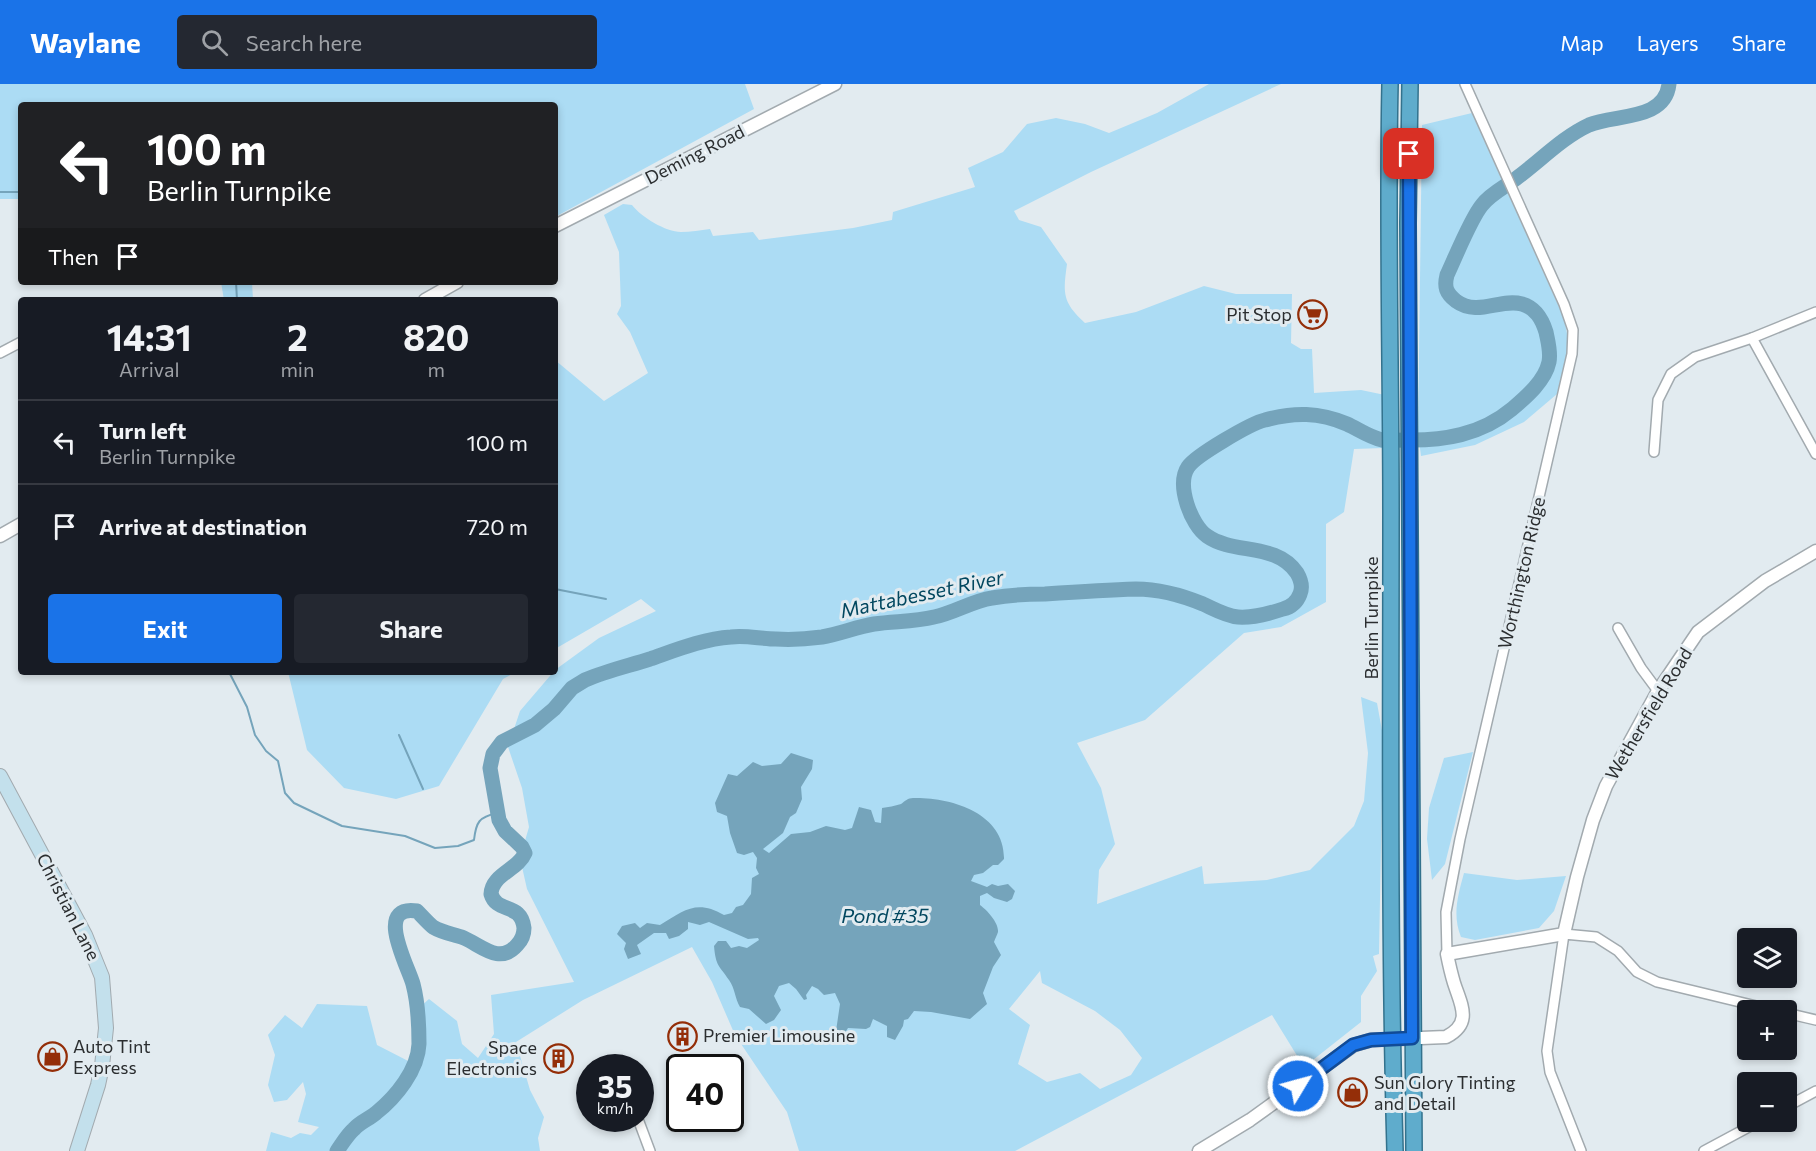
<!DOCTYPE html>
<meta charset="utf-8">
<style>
body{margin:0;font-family:Commissioner,sans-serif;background:#242831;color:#f1f3f6;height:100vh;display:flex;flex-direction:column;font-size:22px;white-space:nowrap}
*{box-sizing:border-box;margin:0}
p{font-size:20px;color:#9ea1a6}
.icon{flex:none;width:33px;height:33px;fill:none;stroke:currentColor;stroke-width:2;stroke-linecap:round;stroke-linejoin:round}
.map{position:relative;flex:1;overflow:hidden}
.details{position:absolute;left:18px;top:213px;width:540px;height:378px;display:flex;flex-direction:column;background:#171b24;border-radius:6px;box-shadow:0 3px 9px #0003}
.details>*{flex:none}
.hud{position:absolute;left:18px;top:18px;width:540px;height:183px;border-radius:6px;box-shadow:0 3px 9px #0003;background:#202124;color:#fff;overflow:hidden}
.buttons{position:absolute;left:1737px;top:844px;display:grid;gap:12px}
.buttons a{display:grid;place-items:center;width:60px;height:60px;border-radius:6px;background:#171b24;box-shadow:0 3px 9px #0003;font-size:30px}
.speed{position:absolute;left:576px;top:970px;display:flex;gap:12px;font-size:30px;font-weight:700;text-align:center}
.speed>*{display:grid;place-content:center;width:78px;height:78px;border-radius:50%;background:#171b24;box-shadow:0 3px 9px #0003;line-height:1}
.speed small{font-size:15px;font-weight:400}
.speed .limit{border:3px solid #111;border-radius:9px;background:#fff;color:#111}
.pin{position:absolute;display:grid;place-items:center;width:51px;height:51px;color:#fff;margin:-26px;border-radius:12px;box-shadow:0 3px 9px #0006}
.me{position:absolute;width:66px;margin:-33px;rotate:53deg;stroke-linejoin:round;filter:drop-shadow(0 0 4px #0008)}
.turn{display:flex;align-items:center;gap:21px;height:126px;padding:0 30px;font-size:27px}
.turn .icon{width:78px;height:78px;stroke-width:2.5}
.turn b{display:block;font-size:42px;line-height:51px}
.then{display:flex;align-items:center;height:57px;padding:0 30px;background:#0003;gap:12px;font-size:22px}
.eta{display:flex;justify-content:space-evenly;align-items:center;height:102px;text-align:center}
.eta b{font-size:36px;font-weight:700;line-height:42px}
.cta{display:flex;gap:12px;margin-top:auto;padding:12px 30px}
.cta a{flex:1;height:69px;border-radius:6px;background:#1a73e8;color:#fff;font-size:24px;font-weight:700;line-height:69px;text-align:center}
.cta a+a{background:#242831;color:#f1f3f6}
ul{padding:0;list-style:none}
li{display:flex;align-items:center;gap:18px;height:84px;padding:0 30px;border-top:2px solid #363941}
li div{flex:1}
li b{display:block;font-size:22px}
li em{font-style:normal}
header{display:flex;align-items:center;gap:36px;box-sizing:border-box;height:84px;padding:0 30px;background:#1a73e8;color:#fff}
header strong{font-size:28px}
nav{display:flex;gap:33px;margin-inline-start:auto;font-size:21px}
.search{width:420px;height:54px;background:#242831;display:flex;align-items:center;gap:15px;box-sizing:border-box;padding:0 21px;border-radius:6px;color:#9ea1a6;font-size:22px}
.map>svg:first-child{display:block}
.green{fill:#acdcf4;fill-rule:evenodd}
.water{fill:#75a4bb}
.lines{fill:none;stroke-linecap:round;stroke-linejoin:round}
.stream{stroke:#75a4bb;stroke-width:2}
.river{stroke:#75a4bb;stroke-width:15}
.minor-casing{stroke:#a2aaaf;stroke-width:12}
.tertiary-casing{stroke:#a2aaaf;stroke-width:15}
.secondary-casing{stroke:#a2aaaf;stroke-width:16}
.trunk-casing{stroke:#33728d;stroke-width:18}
.minor{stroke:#fff;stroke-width:9}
.tertiary{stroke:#fff;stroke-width:12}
.secondary{stroke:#c3e0ec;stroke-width:14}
.trunk{stroke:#5faccc;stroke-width:15}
.route-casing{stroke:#114b97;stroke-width:15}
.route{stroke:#1a73e8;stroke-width:10}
.labels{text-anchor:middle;stroke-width:6;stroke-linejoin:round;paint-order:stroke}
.street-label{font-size:18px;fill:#2b2e30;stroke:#e2ebf0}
.poi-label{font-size:18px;fill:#2b2e30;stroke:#e2ebf0;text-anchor:start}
.water-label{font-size:20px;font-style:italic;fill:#02475f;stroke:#e2ebf0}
</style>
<header>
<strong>Waylane</strong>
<div class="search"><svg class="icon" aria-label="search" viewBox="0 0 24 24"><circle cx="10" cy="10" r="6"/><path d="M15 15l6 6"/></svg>Search here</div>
<nav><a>Map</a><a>Layers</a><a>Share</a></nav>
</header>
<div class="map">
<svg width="1816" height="1067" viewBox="0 0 1816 1067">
<rect width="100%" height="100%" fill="#e2ebf0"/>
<g class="green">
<polygon points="0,0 745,0 754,25 555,133 555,21 21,21 21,115 0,115"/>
<path d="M 1209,0 L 1281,0 L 1091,88 L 1014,127 L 1019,136 L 1041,143 L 1067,180 C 1063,209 1062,218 1085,239 L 1136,228 L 1204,202 L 1236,210 L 1292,210 L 1291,259 L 1301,265 L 1312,265 L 1314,309 L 1361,306 L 1385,311 L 1384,364 L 1354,365 L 1344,428 L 1326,440 L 1326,518 L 1281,543 L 1244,549 L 1145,636 L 1077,659 L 1101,704 L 1115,760 L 1099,786 L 1097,820 L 1202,782 L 1204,800 L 1267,796 L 1310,786 L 1354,742 L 1364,717 L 1368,669 L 1361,613 L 1377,619 L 1383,652 L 1379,870 L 1373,872 L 1377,887 L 1361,912 L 1361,938 L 1304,983 L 1272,931 L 1015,1067 L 799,1067 L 787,1028 L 735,951 L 712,898 L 692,863 L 583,916 L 516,958 L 530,1006 L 544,1033 L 538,1054 L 540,1067 L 266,1067 L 271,1048 L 291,1054 L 300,1049 L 311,1051 L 319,1043 L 298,1038 L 306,1010 L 303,998 L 287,1016 L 274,1018 L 268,1001 L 275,971 L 268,951 L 285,931 L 302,944 L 317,920 L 367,922 L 377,961 L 416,981 L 419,924 L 429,915 L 457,937 L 462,960 L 478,974 L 494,950 L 491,911 L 574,898 L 527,805 L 520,774 L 529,743 L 522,704 L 508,663 L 520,627 L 555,586 L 599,554 L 656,527 L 641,515 L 555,565 L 555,276 L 604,317 L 648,289 L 630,248 L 617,230 L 621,222 L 619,168 L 604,131 L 623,120 L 632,121 C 641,133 666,148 681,148 C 690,148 701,146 710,145 L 713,152 L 753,148 L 759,156 L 853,144 L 892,136 L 893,128 L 975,103 L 968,84 L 1003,68 L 1027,40 L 1056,34 L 1085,40 L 1109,49 L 1157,29 ZM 1040,887 L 1042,899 L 1095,927 L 1120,946 L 1142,974 L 1131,991 L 1100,1005 L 1080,989 L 1047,998 L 1018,980 L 1030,941 L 1009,925 Z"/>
<polygon points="1472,29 1564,234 1569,260 1557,310 1524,338 1475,361 1421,372 1418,349 1422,41"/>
<polygon points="221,198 252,198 253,216 224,216"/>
<polygon points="288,588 516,588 503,595 439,702 396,715 344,704 307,666"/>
<polygon points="1473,668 1445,780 1432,796 1427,755 1429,724 1444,674"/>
<path d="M 1464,789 L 1517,796 L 1566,792 L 1554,827 L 1539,844 L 1475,856 L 1461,853 C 1452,831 1458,811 1464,789 Z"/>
</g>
<path class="water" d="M 791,669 L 813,676 L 812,685 L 801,703 L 802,715 L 796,729 L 790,733 L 783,749 L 763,765 L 769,769 L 791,750 L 810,748 L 826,742 L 845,746 L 852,744 L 859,723 L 871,726 L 875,738 L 881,739 L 882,724 C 888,723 895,722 901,720 C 905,717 908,714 913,714 C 951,713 1005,729 1004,775 L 998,781 L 993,781 L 983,789 L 974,791 L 971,797 L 987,803 L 992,800 L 998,802 L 1008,800 L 1015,807 L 1012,815 L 1007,818 L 994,814 L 987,809 L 980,812 L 980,821 C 987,826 999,839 998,848 C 997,851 995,855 994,858 L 1001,871 L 993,883 L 983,909 L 987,920 L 970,935 L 931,928 L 914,927 L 908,935 L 904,936 L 903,942 L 895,956 L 887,953 L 887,942 L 873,935 L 870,943 L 866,945 L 848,944 L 843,952 L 836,947 L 840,920 L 835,909 L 824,911 L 818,905 L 812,902 L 806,911 L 807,915 L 804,916 L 796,905 L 789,899 L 779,902 L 774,912 L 781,926 L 774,936 L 766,940 L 749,925 L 740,923 C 735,915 735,904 729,896 C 719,881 716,883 714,862 L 718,857 L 726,857 L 731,864 L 739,862 L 747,864 L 759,856 L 758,854 L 748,855 L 709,838 L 700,841 L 688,838 L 688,845 L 679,852 L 669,855 L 666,849 L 654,849 L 637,861 L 641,870 L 628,875 L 624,865 L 626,859 L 617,850 L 622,842 L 635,839 L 640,844 L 647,839 L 660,841 C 684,826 697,815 724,831 L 732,829 L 736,823 L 743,821 L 751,810 L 752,794 L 759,790 L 756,784 L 757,774 L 753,768 L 744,771 L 737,769 L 730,749 L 727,732 L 717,728 L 715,719 L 728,690 L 737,692 L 753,678 L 762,682 L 781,680 Z"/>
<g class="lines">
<g class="stream">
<polyline points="0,108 21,108"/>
<polyline points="236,198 237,216"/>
<polyline points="555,505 606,515"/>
<path d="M 229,588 L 247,623 L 255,651 L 266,667 L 278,677 L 285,709 L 294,719 L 342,742 L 405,752 L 435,764 L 458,762 L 474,756 C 476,738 479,733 497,729"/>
<polyline points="399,651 423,705"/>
</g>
<path class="river" d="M 337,1067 C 342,1060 347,1051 354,1045 C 360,1038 369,1035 376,1029 C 396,1013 418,986 419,960 C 419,940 418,919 413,900 C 409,884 373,820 417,827 C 422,832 427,838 433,843 C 443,849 453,850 464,854 C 482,862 500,881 517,861 C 522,856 524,850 524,844 C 521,818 497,830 491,810 C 492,790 518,786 525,769 L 522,763 L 505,747 L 499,736 L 490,684 L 493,670 L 502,658 L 535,641 L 554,625 L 572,604 L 585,596 C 606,587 628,582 650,575 C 676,566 703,555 731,553 C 746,551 761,555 776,555 C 791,556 807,555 822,553 C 840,550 856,543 874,540 C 894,537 914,538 934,533 C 954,529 972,517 992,514 C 1009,511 1027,510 1045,510 C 1075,508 1106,506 1136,505 C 1160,505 1181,511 1203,520 C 1214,525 1226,532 1238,533 C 1252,534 1271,529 1283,525 C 1291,523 1297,518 1300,510 C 1303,503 1301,496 1297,489 C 1276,458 1234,471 1207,452 C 1191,441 1176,401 1188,383 C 1195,372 1251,339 1265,336 C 1294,328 1319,328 1347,340 C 1358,345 1369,353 1382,356 C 1389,357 1397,356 1404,356 C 1443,357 1481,351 1512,325 C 1526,313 1545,297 1549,278 C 1551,268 1548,258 1546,248 C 1542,235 1536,224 1522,220 C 1500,214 1478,233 1456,217 C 1446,209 1444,203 1447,191 C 1455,174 1471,134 1482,121 C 1491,109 1507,102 1518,93 C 1541,76 1563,53 1589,41 C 1615,30 1665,37 1669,0"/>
<defs>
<g id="minor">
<polyline points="1752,254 1816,370"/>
<polyline points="0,269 21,258"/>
<polyline points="1654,368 1658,316 1671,290 1695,273 1752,254 1816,228"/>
<polyline points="1618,544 1641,584 1658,607"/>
<polyline points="1447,870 1446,828 1460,755 1572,270 1573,246 1564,220 1465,0"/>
<polyline points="1786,929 1816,936"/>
<polyline points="1786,1023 1816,1007"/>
<polyline points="638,1035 650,1067"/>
<polyline points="1581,1067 1550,988 1547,967 1564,850 1596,853 1618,867 1637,888 1657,898 1777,927"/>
<polyline points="1704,1067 1758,1038"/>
</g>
<g id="tertiary">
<polyline points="555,142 835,0"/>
<polyline points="425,216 457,198"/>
<polyline points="0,452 21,440"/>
<path d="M 1199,1067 L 1250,1036 L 1354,961 L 1371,956 L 1446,953 C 1473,939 1461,921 1454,899 C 1451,889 1449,880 1447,870 L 1564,850 L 1577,793 L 1593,736 L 1606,702 L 1658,607 L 1698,548 L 1765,497 L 1816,467"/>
</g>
<polyline id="secondary" points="0,692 85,851 102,893 106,944 102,982 98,1001 77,1067"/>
<g id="trunk">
<path d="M 1390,0 C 1387,143 1391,286 1391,429 C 1391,642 1389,854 1395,1067"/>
<polyline points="1410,0 1408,139 1414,1067"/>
</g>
</defs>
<use href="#minor" class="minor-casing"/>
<use href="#tertiary" class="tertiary-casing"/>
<use href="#secondary" class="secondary-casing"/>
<use href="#trunk" class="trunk-casing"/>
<use href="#minor" class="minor"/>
<use href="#tertiary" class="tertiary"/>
<use href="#secondary" class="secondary"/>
<use href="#trunk" class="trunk"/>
</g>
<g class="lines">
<defs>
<polyline id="route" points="1298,1002 1353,961 1371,956 1412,954 1409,70"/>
</defs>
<use href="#route" class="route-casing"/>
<use href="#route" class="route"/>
</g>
<defs>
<symbol id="supermarket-ring" viewBox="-11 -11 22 22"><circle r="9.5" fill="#e2ebf0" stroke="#942e08" stroke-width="1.5"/><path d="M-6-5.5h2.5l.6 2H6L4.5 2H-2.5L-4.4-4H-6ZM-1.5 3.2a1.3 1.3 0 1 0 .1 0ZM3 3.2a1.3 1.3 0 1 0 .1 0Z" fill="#942e08"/></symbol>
<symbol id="building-ring" viewBox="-11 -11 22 22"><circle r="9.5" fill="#e2ebf0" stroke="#942e08" stroke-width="1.5"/><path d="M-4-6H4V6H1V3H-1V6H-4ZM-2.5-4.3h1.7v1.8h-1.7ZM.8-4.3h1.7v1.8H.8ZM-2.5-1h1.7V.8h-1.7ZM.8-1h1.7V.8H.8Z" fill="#942e08"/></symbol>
<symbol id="shop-ring" viewBox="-11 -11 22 22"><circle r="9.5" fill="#e2ebf0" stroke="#942e08" stroke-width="1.5"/><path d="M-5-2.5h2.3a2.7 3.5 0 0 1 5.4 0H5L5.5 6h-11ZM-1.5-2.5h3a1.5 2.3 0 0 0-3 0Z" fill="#942e08"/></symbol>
</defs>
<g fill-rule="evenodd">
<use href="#supermarket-ring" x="1296" y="214" width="33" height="33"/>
<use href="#building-ring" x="666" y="936" width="33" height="33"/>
<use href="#shop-ring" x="36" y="956" width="33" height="33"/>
<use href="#building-ring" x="542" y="958" width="33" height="33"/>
<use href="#shop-ring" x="1336" y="992" width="33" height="33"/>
</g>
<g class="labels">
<g class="street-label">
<text transform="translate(695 71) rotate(-27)" y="6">Deming Road</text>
<text transform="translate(1522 489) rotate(-77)" y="6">Worthington Ridge</text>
<text transform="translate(1372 534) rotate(-90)" y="6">Berlin Turnpike</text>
<text transform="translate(1649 630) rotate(-59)" y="6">Wethersfield Road</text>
<text transform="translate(68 823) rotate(63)" y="6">Christian Lane</text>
</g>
<g class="poi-label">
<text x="1292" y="237" text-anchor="end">Pit Stop</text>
<text x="703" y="958">Premier Limousine</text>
<text x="73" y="969">Auto Tint<tspan x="73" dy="21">Express</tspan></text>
<text x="537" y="970" text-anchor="end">Space<tspan x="537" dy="21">Electronics</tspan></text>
<text x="1374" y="1005">Sun Glory Tinting<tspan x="1374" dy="21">and Detail</tspan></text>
</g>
<g class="water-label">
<text transform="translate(922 510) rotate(-12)" y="7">Mattabesset River</text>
<text x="885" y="839">Pond #35</text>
</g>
</g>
</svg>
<div class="buttons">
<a><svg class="icon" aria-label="layers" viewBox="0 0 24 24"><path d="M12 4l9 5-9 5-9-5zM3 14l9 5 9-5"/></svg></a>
<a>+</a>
<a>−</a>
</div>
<div class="speed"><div>35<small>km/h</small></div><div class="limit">40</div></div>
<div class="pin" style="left:1409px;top:70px;background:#d93025"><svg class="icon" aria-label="arrive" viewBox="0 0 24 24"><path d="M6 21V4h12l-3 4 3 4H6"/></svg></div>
<svg class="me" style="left:1298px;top:1002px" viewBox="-20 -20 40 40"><circle r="17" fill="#1a73e8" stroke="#fff" stroke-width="3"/><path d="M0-11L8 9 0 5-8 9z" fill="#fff"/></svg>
<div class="hud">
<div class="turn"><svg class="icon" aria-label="left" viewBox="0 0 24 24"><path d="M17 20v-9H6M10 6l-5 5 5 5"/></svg><div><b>100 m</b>Berlin Turnpike</div></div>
<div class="then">Then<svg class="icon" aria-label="arrive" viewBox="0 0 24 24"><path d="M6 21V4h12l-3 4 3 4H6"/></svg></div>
</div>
<section class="details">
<div class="eta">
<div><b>14:31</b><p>Arrival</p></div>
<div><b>2</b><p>min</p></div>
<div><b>820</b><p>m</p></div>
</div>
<ul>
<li><svg class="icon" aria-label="left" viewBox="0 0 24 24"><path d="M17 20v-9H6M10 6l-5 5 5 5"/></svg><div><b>Turn left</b><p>Berlin Turnpike</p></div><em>100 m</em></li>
<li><svg class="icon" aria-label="arrive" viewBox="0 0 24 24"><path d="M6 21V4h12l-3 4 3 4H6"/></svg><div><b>Arrive at destination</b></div><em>720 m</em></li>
</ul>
<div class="cta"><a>Exit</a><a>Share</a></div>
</section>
</div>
